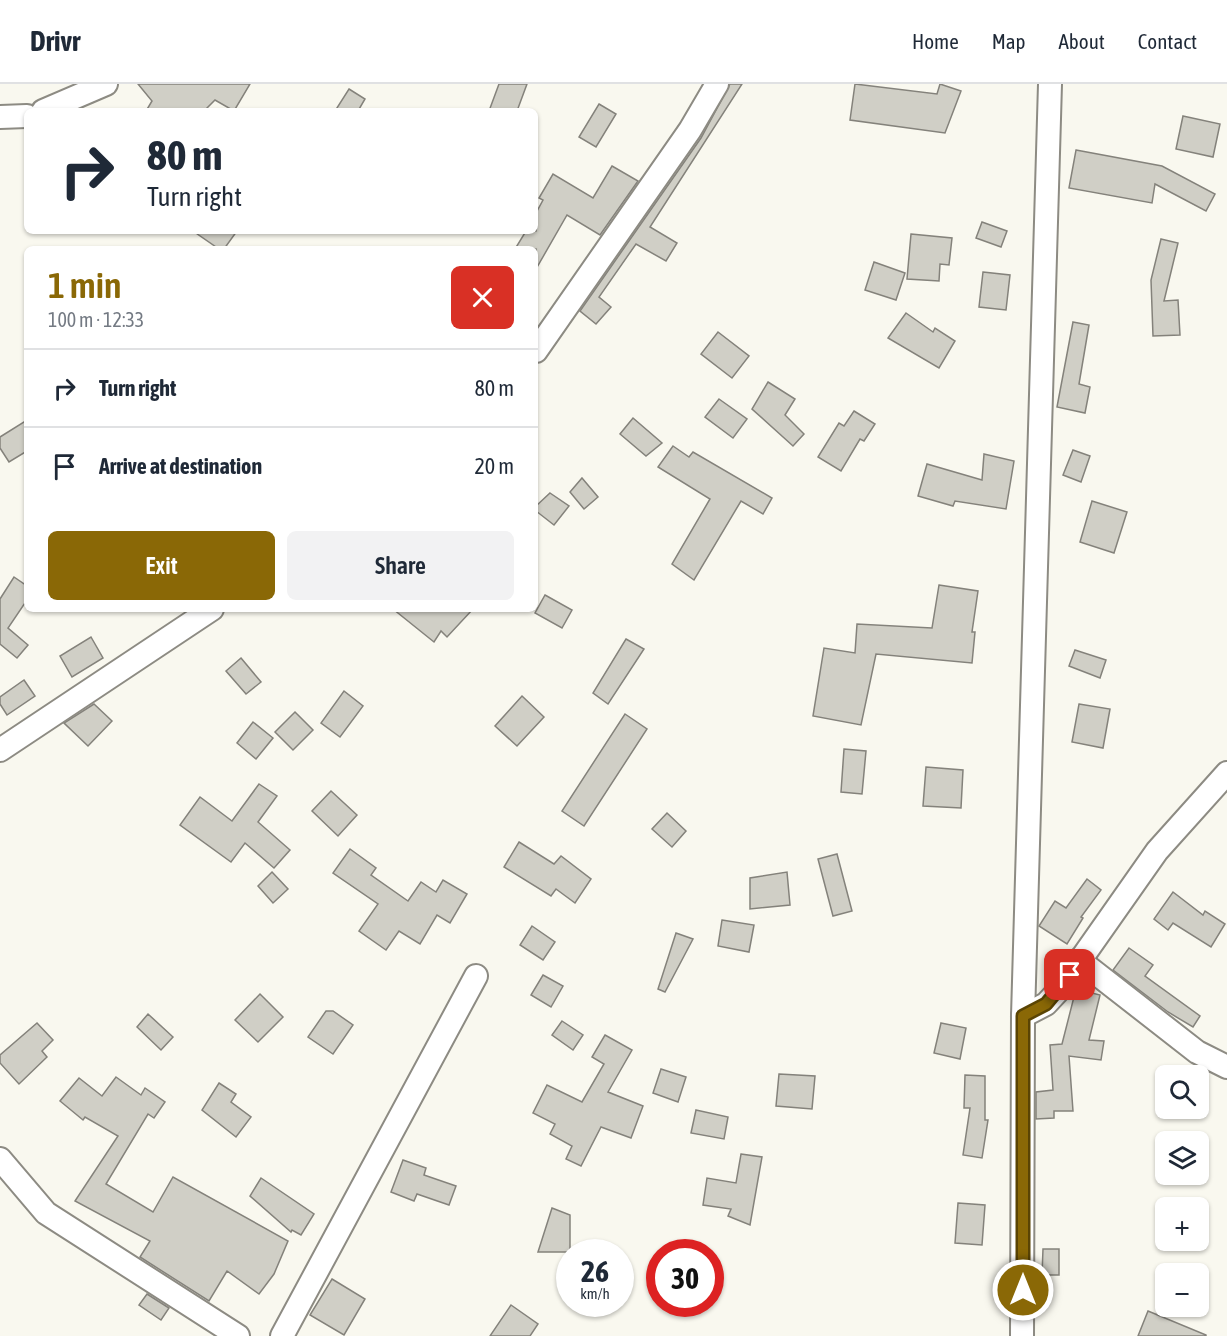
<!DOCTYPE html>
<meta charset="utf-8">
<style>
body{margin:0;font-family:"Asap Condensed",sans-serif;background:#f2f2f3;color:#1f2937;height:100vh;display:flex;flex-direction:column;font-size:22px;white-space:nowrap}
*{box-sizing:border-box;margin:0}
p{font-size:20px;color:#747a83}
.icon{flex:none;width:33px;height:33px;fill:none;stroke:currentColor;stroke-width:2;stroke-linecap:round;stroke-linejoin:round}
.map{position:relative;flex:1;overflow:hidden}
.details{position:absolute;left:24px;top:162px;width:514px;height:366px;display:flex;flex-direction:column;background:#fff;border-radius:9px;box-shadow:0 2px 4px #0004}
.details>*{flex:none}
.top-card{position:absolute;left:24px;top:24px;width:514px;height:126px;border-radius:9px;box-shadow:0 2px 4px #0004;background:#fff;color:#1f2937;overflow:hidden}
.buttons{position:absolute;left:1155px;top:981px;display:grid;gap:12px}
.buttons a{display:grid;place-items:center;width:54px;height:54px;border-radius:9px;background:#fff;box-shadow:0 2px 4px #0004;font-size:30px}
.speed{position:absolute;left:556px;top:1155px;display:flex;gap:12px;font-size:30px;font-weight:700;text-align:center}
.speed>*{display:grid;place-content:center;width:78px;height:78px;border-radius:50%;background:#fff;box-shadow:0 2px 4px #0004;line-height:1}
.speed small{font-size:15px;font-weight:400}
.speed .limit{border:9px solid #d22;background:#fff;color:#111}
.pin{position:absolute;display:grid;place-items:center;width:51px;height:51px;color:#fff;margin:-26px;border-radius:12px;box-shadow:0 3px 9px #0006}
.me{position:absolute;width:66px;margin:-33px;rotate:0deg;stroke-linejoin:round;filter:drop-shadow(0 0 4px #0008)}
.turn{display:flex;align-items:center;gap:21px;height:126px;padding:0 24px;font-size:27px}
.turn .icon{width:78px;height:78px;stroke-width:2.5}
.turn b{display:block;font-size:42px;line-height:51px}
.round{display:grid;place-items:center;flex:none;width:63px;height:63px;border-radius:9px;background:#f2f2f3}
.summary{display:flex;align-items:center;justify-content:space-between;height:102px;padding:0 24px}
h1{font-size:36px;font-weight:600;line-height:45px;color:#8a6806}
.cta{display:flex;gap:12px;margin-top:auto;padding:12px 24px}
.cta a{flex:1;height:69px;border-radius:9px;background:#8a6806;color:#fff;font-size:24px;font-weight:600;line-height:69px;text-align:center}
.cta a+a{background:#f2f2f3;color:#1f2937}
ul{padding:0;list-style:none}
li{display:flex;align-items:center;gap:18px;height:78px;padding:0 24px;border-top:2px solid #e0e1e3}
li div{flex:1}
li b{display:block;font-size:22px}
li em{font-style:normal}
header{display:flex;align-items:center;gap:36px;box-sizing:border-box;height:84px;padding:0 30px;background:#fff;border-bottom:2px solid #e0e1e3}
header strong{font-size:28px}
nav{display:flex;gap:33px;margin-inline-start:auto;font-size:21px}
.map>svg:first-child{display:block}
.building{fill:#d0cfc6;stroke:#84827b;stroke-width:1.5}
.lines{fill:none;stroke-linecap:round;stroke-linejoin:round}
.minor-casing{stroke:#8d8b83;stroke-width:26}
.minor{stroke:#fff;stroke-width:22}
.route-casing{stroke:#5a4404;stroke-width:15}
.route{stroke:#8a6806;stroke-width:10}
</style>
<header>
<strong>Drivr</strong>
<nav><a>Home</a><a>Map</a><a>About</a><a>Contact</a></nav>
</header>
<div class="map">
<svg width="1227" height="1252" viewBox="0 0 1227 1252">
<rect width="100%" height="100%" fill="#f9f8ef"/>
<g class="building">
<polygon points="138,0 250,0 234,27 215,16 204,27 146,27 152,17"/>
<polygon points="499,0 527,0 517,27 489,27"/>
<polygon points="730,0 742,0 650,143 677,159 666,177 636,160 599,213 611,223 596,240 580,227 701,54"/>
<polygon points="855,0 937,10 940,0 961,7 945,49 850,36"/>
<polygon points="349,5 365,15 358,27 335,27"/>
<polygon points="599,20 616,30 596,63 579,53"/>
<polygon points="1183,32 1220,40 1213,73 1176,65"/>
<polygon points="1076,66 1162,82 1215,110 1206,127 1155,100 1152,119 1069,104"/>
<polygon points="612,82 638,97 600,151 567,131 536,185 536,165 515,165 526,147 536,147 536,129 543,116 539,114 553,90 593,114"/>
<polygon points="982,138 1007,147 1001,163 976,154"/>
<polygon points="193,147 237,147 224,165 219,165"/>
<polygon points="911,150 952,154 949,181 940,180 939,197 907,195"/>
<polygon points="1161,155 1178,159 1164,217 1178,216 1180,251 1153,252 1151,196"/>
<polygon points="874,178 905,189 896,216 865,206"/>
<polygon points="983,188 1010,191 1006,226 979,223"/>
<polygon points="906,229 933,248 935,244 955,257 939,284 888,254"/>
<polygon points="1073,238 1089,241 1079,300 1090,303 1085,329 1057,323"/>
<polygon points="718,248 749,272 732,294 701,270"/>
<polygon points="768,298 795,315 785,331 804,350 793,362 752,325"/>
<polygon points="719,315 747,335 733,354 705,333"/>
<polygon points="854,327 875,340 864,357 860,355 841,387 818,373 839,339 844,342"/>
<polygon points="633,334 662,359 646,372 620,350"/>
<polygon points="27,336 27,367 9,378 0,364 0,353"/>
<polygon points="673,362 689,373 693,368 772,414 763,430 741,417 694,496 672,480 710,415 658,383"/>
<polygon points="1073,366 1090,372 1081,398 1063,391"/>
<polygon points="984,370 1014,377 1006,425 955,417 953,422 918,412 927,380 982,396"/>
<polygon points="582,394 598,413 584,425 570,408"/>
<polygon points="550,409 569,422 554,441 536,427 536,422"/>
<polygon points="1092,417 1127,428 1114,469 1080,458"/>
<polygon points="14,493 27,502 27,516 8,544 28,561 17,574 0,560 0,515"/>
<polygon points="939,501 978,507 972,548 975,548 972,579 876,570 861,641 813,632 824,564 855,569 857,540 932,544"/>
<polygon points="545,511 572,526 562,544 535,529"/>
<polygon points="393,525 473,525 447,553 441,547 434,558"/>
<polygon points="91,553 103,574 72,593 60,572"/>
<polygon points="626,555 644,565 608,620 593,609"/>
<polygon points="1075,566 1106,576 1100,594 1069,582"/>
<polygon points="241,574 261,598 246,610 226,587"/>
<polygon points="24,596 35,612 7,631 0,620 0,613"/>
<polygon points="344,607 363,622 340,653 321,639"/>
<polygon points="522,612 544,633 517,662 495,642"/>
<polygon points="94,620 112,637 88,662 64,639"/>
<polygon points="1079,620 1110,625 1103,664 1072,658"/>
<polygon points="295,628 313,646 293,666 275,648"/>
<polygon points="625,630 647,645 584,742 562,727"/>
<polygon points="253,638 273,654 256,675 237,659"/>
<polygon points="844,665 866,667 862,710 841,708"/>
<polygon points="926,683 963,686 961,724 923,722"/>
<polygon points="259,700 277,712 258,738 290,766 274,784 245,759 231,778 180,741 200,713 232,737"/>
<polygon points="331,707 357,731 338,752 312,727"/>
<polygon points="667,729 686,747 672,763 652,745"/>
<polygon points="519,758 554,780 561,772 591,795 575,819 556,805 551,812 504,783"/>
<polygon points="350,765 376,784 371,791 408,817 421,798 436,808 443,796 467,810 450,839 437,831 420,860 399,847 386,866 359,847 378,820 333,789"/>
<polygon points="837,770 852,827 833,832 818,775"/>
<polygon points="272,788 288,805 273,819 258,802"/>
<polygon points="787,788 790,821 750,825 750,794"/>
<polygon points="1087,795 1101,806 1081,833 1083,834 1067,860 1039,842 1055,817 1066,824"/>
<polygon points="1173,808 1203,831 1205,827 1225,840 1211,863 1173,839 1168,846 1154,835"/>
<polygon points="722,836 754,841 749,868 718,862"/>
<polygon points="532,842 555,858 543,876 520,861"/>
<polygon points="676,849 693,855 665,908 658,905"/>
<polygon points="1129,864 1153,881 1145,892 1200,932 1193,943 1168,928 1113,886"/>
<polygon points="543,891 563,902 551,923 531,911"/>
<polygon points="1076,905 1100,911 1089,956 1104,957 1101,976 1069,972 1073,1027 1054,1027 1054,1034 1036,1035 1036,1008 1053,1006 1050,961 1062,960"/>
<polygon points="260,910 283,933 258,958 235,936"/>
<polygon points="326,927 333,927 353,941 333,970 308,953"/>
<polygon points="148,930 173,953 161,966 137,943"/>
<polygon points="562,937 583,951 573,966 552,951"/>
<polygon points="37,939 53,956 42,967 47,973 19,1000 0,979 0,971"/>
<polygon points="941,939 966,944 960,975 934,969"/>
<polygon points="605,951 632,966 608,1008 643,1022 631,1054 601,1043 581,1082 566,1075 572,1062 550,1050 555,1040 533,1029 547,1001 582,1018 604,980 592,973"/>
<polygon points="661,985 686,993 678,1018 653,1009"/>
<polygon points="779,990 815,992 812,1025 776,1022"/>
<polygon points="965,991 985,992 985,1036 988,1036 982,1074 963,1071 970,1024 964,1024"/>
<polygon points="116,993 141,1011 145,1004 165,1018 154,1034 148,1030 106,1100 153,1128 173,1093 288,1157 274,1190 259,1210 227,1187 209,1217 140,1173 150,1157 75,1117 118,1052 85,1033 83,1036 60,1017 79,994 102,1012"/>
<polygon points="219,999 236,1010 231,1018 251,1033 236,1053 202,1026"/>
<polygon points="696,1026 728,1033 724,1055 691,1049"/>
<polygon points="741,1070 762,1073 750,1141 728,1132 731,1125 703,1121 707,1094 736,1099"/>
<polygon points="403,1076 426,1084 424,1091 456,1102 449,1121 417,1110 414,1117 391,1108"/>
<polygon points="261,1094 314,1130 301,1151 292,1146 291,1148 250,1112"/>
<polygon points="958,1119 985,1121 982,1161 955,1159"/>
<polygon points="552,1124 570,1131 570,1168 538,1168"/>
<polygon points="1043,1165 1059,1165 1059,1191 1042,1191"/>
<polygon points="332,1195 365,1215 344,1251 310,1231"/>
<polygon points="147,1210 169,1224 161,1236 139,1221"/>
<polygon points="511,1221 538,1240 530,1252 490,1252"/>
<polygon points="1148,1227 1206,1251 1206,1252 1138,1252"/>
</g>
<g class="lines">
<defs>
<g id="minor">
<polyline points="43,27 106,0"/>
<polyline points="0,33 27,32"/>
<polyline points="536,267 690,46 717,0"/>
<polyline points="0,666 212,525"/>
<polyline points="1079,876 1197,968 1227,983"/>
<polyline points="1023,932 1046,920 1060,905 1157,767 1227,689"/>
<polyline points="0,1075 46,1129 238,1252"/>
<polyline points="282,1252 476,892"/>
<polyline points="1022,1252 1023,932 1050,0"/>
</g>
</defs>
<use href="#minor" class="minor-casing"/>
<use href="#minor" class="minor"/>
</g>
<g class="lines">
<defs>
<polyline id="route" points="1023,1206 1023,932 1046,920 1070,891"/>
</defs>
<use href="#route" class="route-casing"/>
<use href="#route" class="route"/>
</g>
</svg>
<div class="buttons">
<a><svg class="icon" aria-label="search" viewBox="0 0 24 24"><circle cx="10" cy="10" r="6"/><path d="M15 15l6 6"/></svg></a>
<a><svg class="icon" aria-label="layers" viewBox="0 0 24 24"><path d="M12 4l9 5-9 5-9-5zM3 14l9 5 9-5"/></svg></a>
<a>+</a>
<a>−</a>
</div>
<div class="speed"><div>26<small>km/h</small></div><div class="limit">30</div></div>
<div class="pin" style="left:1070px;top:891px;background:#d93025"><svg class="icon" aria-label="arrive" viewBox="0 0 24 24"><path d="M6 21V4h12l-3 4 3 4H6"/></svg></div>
<svg class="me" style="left:1023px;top:1206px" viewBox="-20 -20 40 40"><circle r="17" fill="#8a6806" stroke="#fff" stroke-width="3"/><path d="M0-11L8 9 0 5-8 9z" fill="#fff"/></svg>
<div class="top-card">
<div class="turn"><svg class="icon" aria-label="right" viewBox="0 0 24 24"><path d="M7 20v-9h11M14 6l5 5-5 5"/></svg><div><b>80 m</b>Turn right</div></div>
</div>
<section class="details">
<div class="summary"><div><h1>1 min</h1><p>100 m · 12:33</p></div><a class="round" style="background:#d93025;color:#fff"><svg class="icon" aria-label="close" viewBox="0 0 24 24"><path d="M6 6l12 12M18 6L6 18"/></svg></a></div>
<ul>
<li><svg class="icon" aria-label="right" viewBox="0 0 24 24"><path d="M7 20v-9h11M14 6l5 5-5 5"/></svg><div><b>Turn right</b></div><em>80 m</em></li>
<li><svg class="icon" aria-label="arrive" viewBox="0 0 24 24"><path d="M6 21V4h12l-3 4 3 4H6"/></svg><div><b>Arrive at destination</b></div><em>20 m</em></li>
</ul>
<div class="cta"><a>Exit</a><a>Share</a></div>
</section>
</div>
